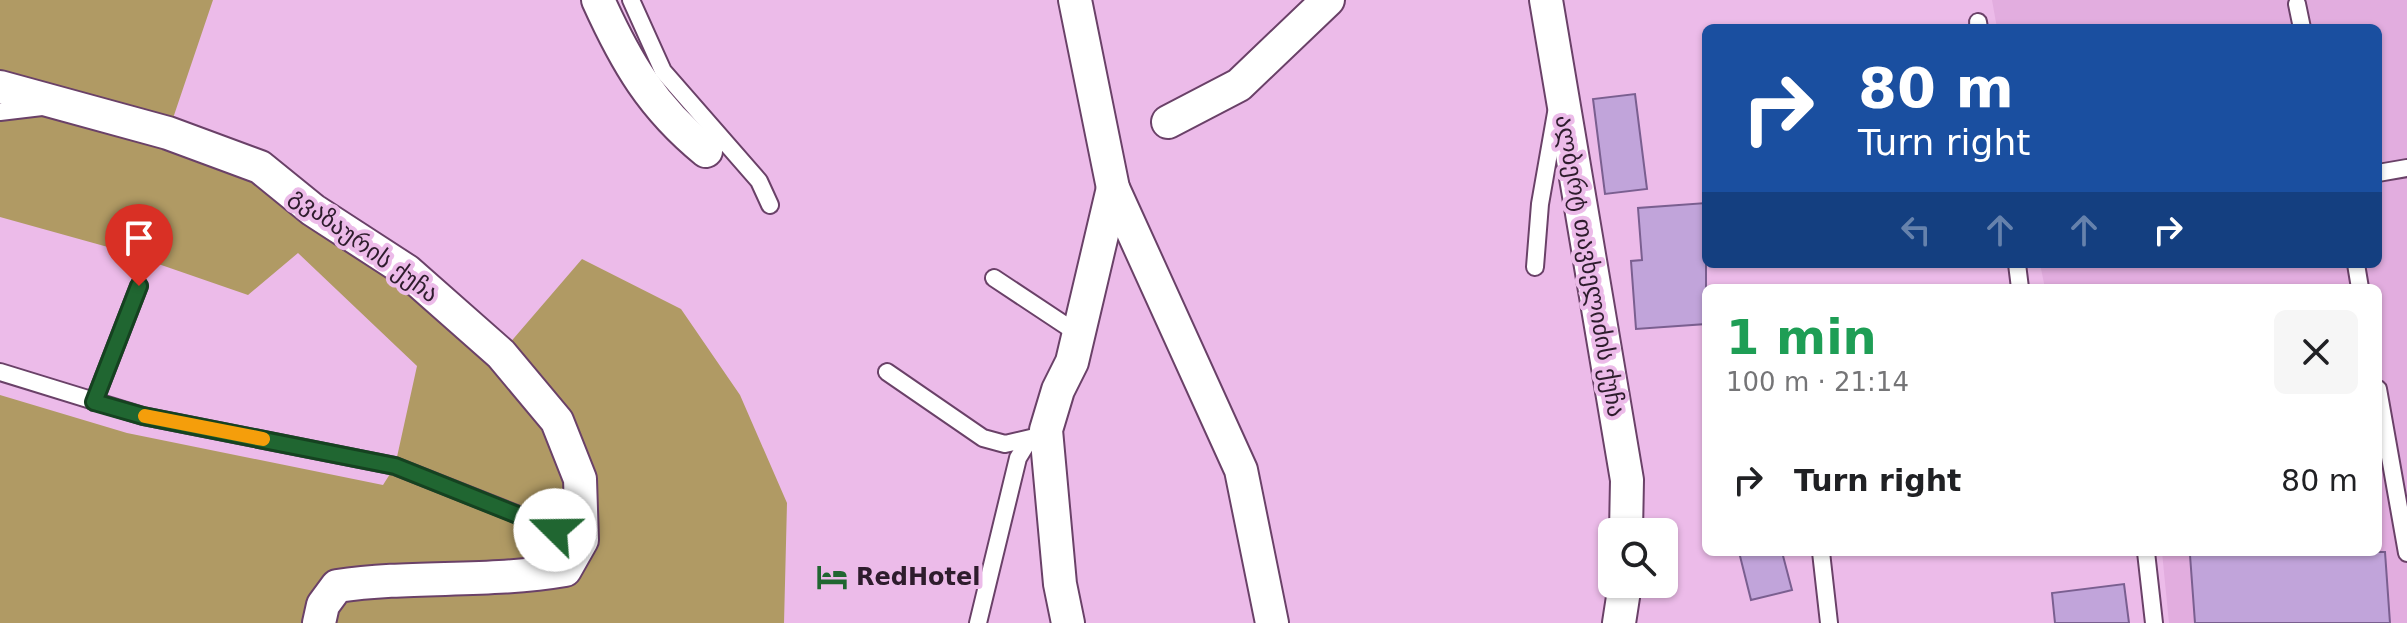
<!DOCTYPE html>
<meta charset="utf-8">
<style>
body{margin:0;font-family:"DejaVu Sans","Noto Sans Georgian",sans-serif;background:#f6f6f6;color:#202124;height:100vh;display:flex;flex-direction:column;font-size:30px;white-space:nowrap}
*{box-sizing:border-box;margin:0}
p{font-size:26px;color:#757577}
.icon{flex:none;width:44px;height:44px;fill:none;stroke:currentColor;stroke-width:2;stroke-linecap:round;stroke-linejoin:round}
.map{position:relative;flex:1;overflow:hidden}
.side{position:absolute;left:1702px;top:284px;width:680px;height:272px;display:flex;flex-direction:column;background:#fff;border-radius:12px;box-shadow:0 2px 6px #0004}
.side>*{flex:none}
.hud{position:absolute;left:1702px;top:24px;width:680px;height:244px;border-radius:12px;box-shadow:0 2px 6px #0004;background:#1a4fa0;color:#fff;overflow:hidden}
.fabs{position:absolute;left:1598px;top:518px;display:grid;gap:16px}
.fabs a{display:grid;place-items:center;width:80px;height:80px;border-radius:12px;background:#fff;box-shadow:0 2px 6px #0004;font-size:40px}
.pin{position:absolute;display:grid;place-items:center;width:68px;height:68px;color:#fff;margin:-82px -34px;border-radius:50% 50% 50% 0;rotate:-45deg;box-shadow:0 0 8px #0007}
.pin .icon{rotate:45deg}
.me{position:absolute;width:88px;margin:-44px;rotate:292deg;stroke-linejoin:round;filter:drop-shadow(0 0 6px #0008)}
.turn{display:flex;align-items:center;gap:28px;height:168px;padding:0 24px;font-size:36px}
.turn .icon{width:104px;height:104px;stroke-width:2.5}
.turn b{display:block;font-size:56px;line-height:68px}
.lanes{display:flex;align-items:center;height:76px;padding:0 24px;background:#0003;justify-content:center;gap:40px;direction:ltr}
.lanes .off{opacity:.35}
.round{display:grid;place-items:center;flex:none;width:84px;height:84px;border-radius:12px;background:#f6f6f6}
.head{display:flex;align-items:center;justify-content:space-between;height:136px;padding:0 24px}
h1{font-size:48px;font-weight:800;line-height:60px;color:#1e9e55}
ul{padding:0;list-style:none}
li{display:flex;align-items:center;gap:24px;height:120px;padding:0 24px}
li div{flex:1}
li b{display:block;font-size:30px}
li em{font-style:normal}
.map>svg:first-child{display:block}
.built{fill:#e2addf}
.green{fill:#b09a64}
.building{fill:#c1a4da;stroke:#7a5f90;stroke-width:2}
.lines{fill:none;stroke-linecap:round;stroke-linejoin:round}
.service-casing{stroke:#6a4168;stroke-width:20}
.minor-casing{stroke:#6a4168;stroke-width:36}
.service{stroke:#fff;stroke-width:16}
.minor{stroke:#fff;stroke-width:32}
.route-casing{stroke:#154220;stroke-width:20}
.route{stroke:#206631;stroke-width:14}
.slow{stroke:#f59e0b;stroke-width:14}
.labels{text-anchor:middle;stroke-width:8;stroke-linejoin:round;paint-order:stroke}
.street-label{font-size:24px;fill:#2e1c2d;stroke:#ecbbe9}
.poi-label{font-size:24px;font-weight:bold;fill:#2e1c2d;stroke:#ecbbe9;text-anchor:start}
</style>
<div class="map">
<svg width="2407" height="623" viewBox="0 0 2407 623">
<rect width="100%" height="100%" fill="#ecbbe9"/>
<polygon class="built" points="1992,0 2407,0 2407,623 2169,623 2162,552 2378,552 2378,288 2045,288 2040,264 2378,264 2378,28 1997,28"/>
<polygon class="green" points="0,0 213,0 168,133 260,167 501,353 582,259 681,309 740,395 787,503 784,623 0,623 0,395 127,433 383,485 395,466 417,366 298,253 248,295 115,249 0,217"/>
<g class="building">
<polygon points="1635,94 1647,189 1605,194 1593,99"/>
<polygon points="1706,203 1706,324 1636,329 1631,261 1642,260 1638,208"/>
<polygon points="1739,552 1782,552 1792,590 1751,600"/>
<polygon points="2231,552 2385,552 2390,623 2195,623 2190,555"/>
<polygon points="2124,584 2129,623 2055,623 2052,593"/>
</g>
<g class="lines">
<defs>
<g id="service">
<polyline points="631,0 663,71 759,181 770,205"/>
<polyline points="2297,4 2302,28"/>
<polyline points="1978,22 1979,28"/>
<polyline points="0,112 42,107"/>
<polyline points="2378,173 2407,168"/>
<polyline points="2017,264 2020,288"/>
<polyline points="2356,264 2360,288"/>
<polyline points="1535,267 1540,204 1556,113"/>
<polyline points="994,278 1077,333"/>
<polyline points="0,372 143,416 395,466 582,540"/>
<polyline points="887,372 983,438 1005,444 1035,437"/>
<polyline points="2378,389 2407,553"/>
<polyline points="94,402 139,286"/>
<polyline points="1821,552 1829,623"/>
<polyline points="2146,552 2154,623"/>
<polyline points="978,623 1018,458 1029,440"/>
</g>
<g id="minor">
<path d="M 598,0 C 626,62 652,107 706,151"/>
<polyline points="1075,0 1113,188 1241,470 1272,623"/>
<polyline points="1546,0 1627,480 1626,532"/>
<path d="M 0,87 L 168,133 L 260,167 L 313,210 L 407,271 L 501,354 L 557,421 L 580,479 L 582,540 L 565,570 C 489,583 412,575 337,586 L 323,605 L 319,623"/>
<polyline points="1168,122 1239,85 1328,0"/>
<polyline points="1068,623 1060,584 1046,430 1058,390 1072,362 1113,188"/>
<polyline points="1619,623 1625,584"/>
</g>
</defs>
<use href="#service" class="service-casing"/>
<use href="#minor" class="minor-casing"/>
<use href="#service" class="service"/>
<use href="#minor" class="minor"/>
</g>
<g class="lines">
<defs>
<polyline id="route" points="139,286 94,402 143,416 395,466 555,530"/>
</defs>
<use href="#route" class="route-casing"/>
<use href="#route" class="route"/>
<polyline class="slow" points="145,416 263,439"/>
</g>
<defs>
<symbol id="hotel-bare" viewBox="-9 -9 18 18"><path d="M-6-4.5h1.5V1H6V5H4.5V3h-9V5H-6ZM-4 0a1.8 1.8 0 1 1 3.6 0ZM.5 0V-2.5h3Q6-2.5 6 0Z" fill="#206631" stroke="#ecbbe9" stroke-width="2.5" paint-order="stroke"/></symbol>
</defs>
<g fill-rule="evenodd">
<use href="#hotel-bare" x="810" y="555" width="44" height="44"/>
</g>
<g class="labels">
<g class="street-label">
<text transform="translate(364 245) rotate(36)" y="8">გვაზაურის ქუჩა</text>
<text transform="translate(1590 266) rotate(80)" y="8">ალბერტ თავხელიძის ქუჩა</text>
</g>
<g class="poi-label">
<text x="856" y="585">RedHotel</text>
</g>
</g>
</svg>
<div class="fabs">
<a><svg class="icon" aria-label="search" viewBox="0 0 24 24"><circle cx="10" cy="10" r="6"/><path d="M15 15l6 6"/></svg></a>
</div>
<div class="pin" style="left:139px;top:286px;background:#d93025"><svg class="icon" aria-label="arrive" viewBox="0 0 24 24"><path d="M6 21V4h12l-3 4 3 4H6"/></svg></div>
<svg class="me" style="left:555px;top:530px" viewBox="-20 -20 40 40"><circle r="19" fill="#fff"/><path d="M0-13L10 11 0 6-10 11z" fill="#206631"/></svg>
<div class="hud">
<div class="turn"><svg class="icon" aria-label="right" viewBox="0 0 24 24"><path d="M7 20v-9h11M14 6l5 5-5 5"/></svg><div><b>80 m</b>Turn right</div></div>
<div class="lanes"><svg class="icon off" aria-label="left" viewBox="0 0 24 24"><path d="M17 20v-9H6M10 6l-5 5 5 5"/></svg><svg class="icon off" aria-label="ahead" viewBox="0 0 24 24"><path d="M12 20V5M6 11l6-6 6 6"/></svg><svg class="icon off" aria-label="ahead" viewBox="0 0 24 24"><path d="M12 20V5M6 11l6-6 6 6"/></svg><svg class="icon" aria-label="right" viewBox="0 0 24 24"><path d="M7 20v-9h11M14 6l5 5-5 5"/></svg></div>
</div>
<section class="side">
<div class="head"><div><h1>1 min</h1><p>100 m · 21:14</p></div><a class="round"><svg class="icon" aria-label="close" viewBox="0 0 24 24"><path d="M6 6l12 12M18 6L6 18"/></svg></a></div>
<ul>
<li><svg class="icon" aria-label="right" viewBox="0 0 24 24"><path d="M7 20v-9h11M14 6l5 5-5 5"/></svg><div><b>Turn right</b></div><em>80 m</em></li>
</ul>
</section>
</div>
